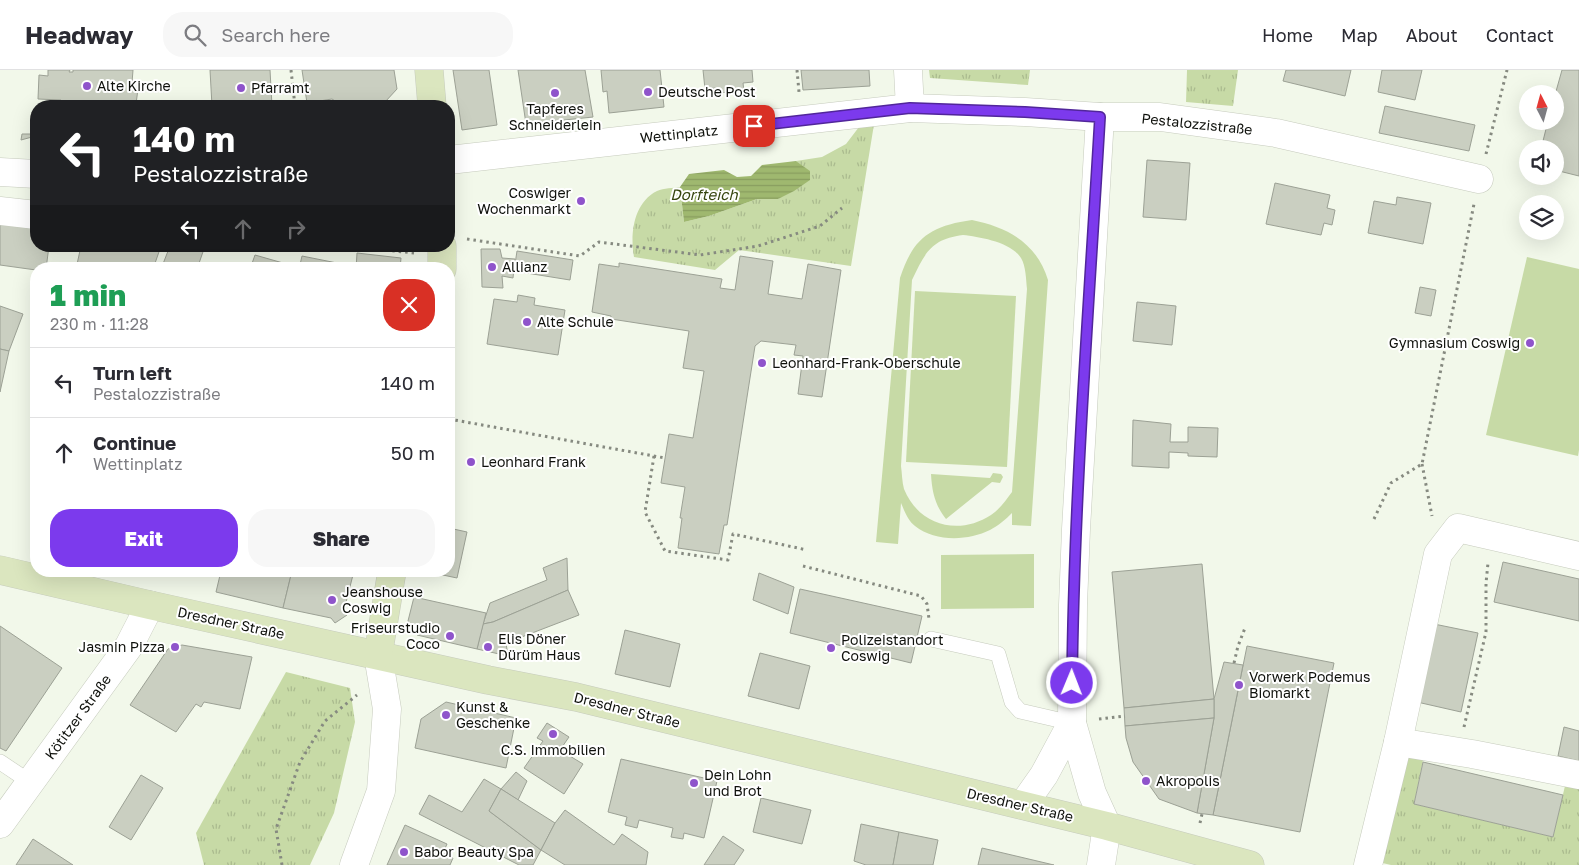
<!DOCTYPE html>
<meta charset="utf-8">
<style>
body{margin:0;font-family:"Golos Text",sans-serif;background:#f7f7f7;color:#2b2b33;height:100vh;display:flex;flex-direction:column;font-size:19px;white-space:nowrap}
*{box-sizing:border-box;margin:0}
p{font-size:16px;color:#7c7c81}
.icon{flex:none;width:28px;height:28px;fill:none;stroke:currentColor;stroke-width:2;stroke-linecap:round;stroke-linejoin:round}
.map{position:relative;flex:1;overflow:hidden}
.sheet{position:absolute;left:30px;top:192px;width:425px;height:315px;display:flex;flex-direction:column;background:#fff;border-radius:20px;box-shadow:0 5px 20px #0002}
.sheet>*{flex:none}
.guide{position:absolute;left:30px;top:30px;width:425px;height:152px;border-radius:20px;box-shadow:0 5px 20px #0002;background:#202124;color:#fff;overflow:hidden}
.needle{width:32px;rotate:354deg}
.tools{position:absolute;left:1519px;top:15px;display:grid;gap:10px}
.tools a{display:grid;place-items:center;width:45px;height:45px;border-radius:50%;background:#fff;box-shadow:0 5px 20px #0002;font-size:25px}
.pin{position:absolute;display:grid;place-items:center;width:42px;height:42px;color:#fff;margin:-21px;border-radius:10px;box-shadow:0 2px 8px #0006}
.me{position:absolute;width:55px;margin:-28px;rotate:1deg;stroke-linejoin:round;filter:drop-shadow(0 0 4px #0008)}
.turn{display:flex;align-items:center;gap:18px;height:105px;padding:0 20px;font-size:22px}
.turn .icon{width:65px;height:65px;stroke-width:2.5}
.turn b{display:block;font-size:35px;line-height:42px}
.lanes{display:flex;align-items:center;height:48px;padding:0 20px;background:#0003;justify-content:center;gap:25px;direction:ltr}
.lanes .off{opacity:.35}
.round{display:grid;place-items:center;flex:none;width:52px;height:52px;border-radius:20px;background:#f7f7f7}
.overview{display:flex;align-items:center;justify-content:space-between;height:85px;padding:0 20px}
h1{font-size:30px;font-weight:800;line-height:38px;color:#1e9e55}
.primary-button{display:flex;gap:10px;margin-top:auto;padding:10px 20px}
.primary-button a{flex:1;height:58px;border-radius:20px;background:#7c3aed;color:#fff;font-size:20px;font-weight:800;line-height:58px;text-align:center}
.primary-button a+a{background:#f7f7f7;color:#2b2b33}
ul{padding:0;list-style:none}
li{display:flex;align-items:center;gap:15px;height:70px;padding:0 20px;border-top:1px solid #e1e1e2}
li div{flex:1}
li b{display:block;font-size:19px}
li em{font-style:normal}
header{display:flex;align-items:center;gap:30px;box-sizing:border-box;height:70px;padding:0 25px;background:#fff;border-bottom:1px solid #e1e1e2}
header strong{font-size:24px}
nav{display:flex;gap:28px;margin-inline-start:auto;font-size:18px}
.search{width:350px;height:45px;background:#f7f7f7;display:flex;align-items:center;gap:12px;box-sizing:border-box;padding:0 18px;border-radius:20px;color:#7c7c81;font-size:19px}
.map>svg:first-child{display:block}
.grass{fill:url(#grass-tufts)}
.pitch{fill:#c7daa6;fill-rule:evenodd}
.water{fill:url(#water-rules)}
.building{fill:#cacfc1;stroke:#9ca195}
.lines{fill:none;stroke-linecap:round;stroke-linejoin:round}
.service-casing{stroke:#c6cbbd;stroke-width:16}
.minor-casing{stroke:#c6cbbd;stroke-width:29}
.secondary-casing{stroke:#c6cbbd;stroke-width:29}
.path{stroke:#868a80;stroke-width:3;stroke-dasharray:2.5 4;stroke-linecap:butt}
.service{stroke:#fff;stroke-width:15}
.minor{stroke:#fff;stroke-width:28}
.secondary{stroke:#dbe6bf;stroke-width:28}
.route-casing{stroke:#51269a;stroke-width:12}
.route{stroke:#7c3aed;stroke-width:9}
.poi-dot{fill:#8f54cb;stroke:#fff;stroke-width:2}
.labels{text-anchor:middle;stroke-width:4;stroke-linejoin:round;paint-order:stroke}
.poi-label{font-size:14px;fill:#0f110c;stroke:#fff;text-anchor:start}
.street-label{font-size:14px;fill:#0f110c;stroke:#fff}
.water-label{font-size:15px;font-style:italic;fill:#36450f;stroke:#fff}
</style>
<header>
<strong>Headway</strong>
<div class="search"><svg class="icon" aria-label="search" viewBox="0 0 24 24"><circle cx="10" cy="10" r="6"/><path d="M15 15l6 6"/></svg>Search here</div>
<nav><a>Home</a><a>Map</a><a>About</a><a>Contact</a></nav>
</header>
<div class="map">
<svg width="1579" height="795" viewBox="0 0 1579 795">
<defs>
<pattern id="grass-tufts" width="24" height="20" patternUnits="userSpaceOnUse" patternTransform="scale(1.25)"><rect width="24" height="20" fill="#c7daa6"/><path d="M3 7l-1-3M5 7V3M7 7l1-3M15 17l-1-3M17 17v-4M19 17l1-3" fill="none" stroke="#aaba8e"/></pattern>
<pattern id="water-rules" width="6" height="5" patternUnits="userSpaceOnUse" patternTransform="scale(1.25)"><rect width="6" height="5" fill="#9fb86f"/><path d="M0 2.5h6" fill="none" stroke="#889d5f"/></pattern>
</defs>
<rect width="100%" height="100%" fill="#f2f8ea"/>
<g class="grass">
<polygon points="929,0 1030,0 1028,15 930,8"/>
<polygon points="1187,0 1238,0 1233,36 1186,32"/>
<path d="M 876,42 L 851,196 L 739,180 L 715,200 L 634,187 C 630,165 633,133 657,121 C 664,118 673,118 680,117 L 684,152 L 709,146 L 757,129 L 778,129 L 809,101 L 796,91 L 822,87 L 846,74 L 859,57 Z"/>
<polygon points="286,602 350,618 355,652 334,743 310,795 204,795 196,763"/>
<polygon points="1398,672 1426,676 1414,734 1553,767 1568,703 1579,705 1579,795 1391,795 1370,790"/>
</g>
<g class="pitch">
<path d="M 972,150 C 1007,157 1037,173 1048,210 L 1031,456 L 1012,455 L 1012,443 C 1006,449 998,456 990,460 C 968,471 935,472 915,456 C 908,451 904,440 901,433 L 898,474 L 876,472 L 900,208 C 913,168 930,156 972,150 ZM 963,165 C 980,167 1011,172 1021,188 C 1026,196 1026,210 1027,219 L 1012,422 C 1006,430 1000,439 991,445 C 959,466 919,456 904,419 C 902,412 902,403 901,396 L 912,210 C 925,183 931,169 963,165 Z"/>
<polygon points="1527,187 1579,199 1579,380 1578,386 1486,365"/>
<polygon points="915,221 1016,226 1007,397 906,392"/>
<path d="M 993,403 L 1001,404 L 1003,407 L 1000,413 L 992,412 L 946,449 C 935,435 932,422 931,404 L 990,408 Z"/>
<polygon points="1034,484 1034,538 941,539 941,485"/>
</g>
<polygon class="water" points="796,91 810,101 810,110 794,121 778,129 757,129 709,146 684,152 680,117 689,104 724,100 737,107 751,106 762,95"/>
<g class="building">
<polygon points="48,0 70,0 69,2 73,2 73,0 133,0 132,13 138,19 136,34 133,36 61,36 61,30 38,29 39,5 48,6"/>
<polygon points="210,0 270,0 272,36 212,36"/>
<polygon points="302,0 394,0 397,19 385,32 377,36 343,36 332,29 307,33"/>
<polygon points="453,0 489,0 497,55 462,60"/>
<polygon points="518,0 585,0 593,47 526,54"/>
<polygon points="601,0 660,0 664,37 609,43 607,21 603,22"/>
<polygon points="703,0 752,0 753,12 743,13 744,21 717,23 716,18 705,19"/>
<polygon points="801,0 869,0 870,16 803,20"/>
<polygon points="1286,0 1351,0 1345,26 1283,11"/>
<polygon points="1382,0 1422,0 1415,30 1378,22"/>
<polygon points="1562,0 1579,0 1579,106 1555,100 1555,79 1541,79 1548,51 1555,51 1555,25"/>
<polygon points="1385,36 1475,55 1469,81 1379,63"/>
<polygon points="22,64 32,64 32,67 21,70"/>
<polygon points="1147,90 1190,93 1186,150 1143,147"/>
<polygon points="1275,113 1330,125 1327,138 1335,140 1332,155 1324,153 1321,165 1266,154"/>
<polygon points="1397,127 1431,133 1423,174 1368,163 1374,131 1396,135"/>
<polygon points="0,154 36,159 36,176 49,176 46,199 36,199 36,200 0,195"/>
<polygon points="81,176 161,176 153,199 76,199"/>
<polygon points="170,176 205,176 197,199 161,199"/>
<polygon points="481,179 500,179 502,188 515,189 513,208 502,206 503,218 482,217"/>
<polygon points="517,181 573,190 570,210 514,201"/>
<polygon points="357,183 401,188 400,199 356,199"/>
<polygon points="255,185 283,193 282,199 250,199"/>
<polygon points="302,186 342,194 341,199 299,199"/>
<polygon points="740,186 773,191 768,224 802,229 808,194 841,200 822,327 798,324 803,286 794,285 796,275 761,271 755,276 727,455 724,455 719,484 678,478 682,448 680,448 685,417 661,413 669,364 693,368 704,301 683,298 689,261 611,249 611,246 592,242 599,194 619,197 619,193 722,209 720,218 735,220"/>
<polygon points="1420,217 1436,220 1431,246 1415,243"/>
<polygon points="518,225 535,228 534,235 565,240 558,285 487,274 494,229 517,232"/>
<polygon points="1137,232 1176,236 1172,275 1133,271"/>
<polygon points="0,236 23,244 9,281 0,279"/>
<polygon points="0,279 9,281 0,322"/>
<polygon points="1133,350 1171,354 1170,372 1188,372 1188,357 1218,358 1217,387 1188,386 1188,383 1169,382 1169,398 1132,396"/>
<polygon points="449,458 467,462 457,508 424,501 449,501"/>
<polygon points="567,488 568,520 493,552 483,554 490,533 547,510 543,498"/>
<polygon points="1503,492 1579,509 1579,551 1494,532"/>
<polygon points="1202,494 1214,629 1124,638 1112,502"/>
<polygon points="221,501 292,501 283,538 216,522"/>
<polygon points="292,501 354,501 344,540 347,545 335,553 331,548 283,538"/>
<polygon points="759,503 794,517 788,544 753,530"/>
<polygon points="800,519 922,546 911,593 790,563"/>
<polygon points="568,520 579,545 506,573 508,586 477,579 483,554 493,552"/>
<polygon points="414,527 486,543 477,579 417,565 408,551"/>
<polygon points="1434,554 1478,563 1461,642 1417,632"/>
<polygon points="0,556 62,598 6,681 0,678"/>
<polygon points="625,560 680,574 670,617 615,604"/>
<polygon points="182,575 252,587 240,639 204,632 201,637 196,634 176,662 130,635 168,579"/>
<polygon points="1247,576 1334,593 1300,762 1213,745"/>
<polygon points="760,583 810,596 799,639 748,626"/>
<polygon points="1224,592 1243,595 1213,745 1197,743 1214,648 1214,629"/>
<polygon points="1214,629 1214,648 1125,656 1124,638"/>
<polygon points="446,632 516,648 506,698 415,678 421,649"/>
<polygon points="1214,648 1197,743 1159,729 1133,692 1126,668 1125,656"/>
<polygon points="547,653 569,667 560,680 583,694 564,724 524,698 543,671 537,668"/>
<polygon points="1564,657 1579,661 1579,691 1558,686"/>
<polygon points="621,689 717,711 704,768 684,763 683,769 671,767 673,758 639,750 637,758 625,755 627,747 608,742"/>
<polygon points="1423,692 1563,725 1553,767 1414,734"/>
<polygon points="516,702 527,711 518,730 501,719"/>
<polygon points="141,705 163,718 131,770 109,757"/>
<polygon points="484,709 501,719 489,741 541,780 533,795 519,795 419,744 429,725 462,742"/>
<polygon points="501,719 555,753 541,780 489,741"/>
<polygon points="761,728 811,740 802,774 753,762"/>
<polygon points="565,740 614,775 622,764 648,782 646,795 565,795 541,780 555,753"/>
<polygon points="861,754 899,762 893,795 866,795 854,791"/>
<polygon points="405,755 447,774 443,783 453,788 450,795 387,795"/>
<polygon points="899,762 938,770 933,795 893,795"/>
<polygon points="723,766 744,780 734,795 704,795"/>
<polygon points="33,769 73,795 16,795"/>
<polygon points="982,778 1054,795 978,795"/>
</g>
<g class="lines">
<defs>
<g id="service">
<polyline points="931,569 998,584 1012,632 1020,641 1072,653"/>
<polyline points="0,692 30,712"/>
</g>
<g id="minor">
<polyline points="908,0 910,38"/>
<polyline points="449,90 910,38 1025,42 1100,47 1160,47 1276,63 1479,109"/>
<polyline points="0,102 36,104"/>
<polyline points="0,141 36,145"/>
<polyline points="1072,653 1073,535 1076,459 1100,47"/>
<polyline points="1398,672 1472,684 1579,705"/>
<polyline points="1023,735 1044,705 1072,653 1092,723 1107,756 1101,795"/>
<polyline points="0,754 129,576 150,535"/>
<polyline points="354,795 381,721 387,639 378,585"/>
<polyline points="1368,795 1398,672 1438,484 1458,458 1579,486"/>
</g>
<g id="secondary">
<polyline points="429,0 432,36"/>
<polyline points="442,199 442,176"/>
<polyline points="0,500 150,535 488,610 576,627 1107,756 1250,795"/>
<polyline points="378,585 392,501"/>
</g>
</defs>
<use href="#service" class="service-casing"/>
<use href="#minor" class="minor-casing"/>
<use href="#secondary" class="secondary-casing"/>
<g class="path">
<polyline points="291,0 295,36"/>
<polyline points="797,0 799,22"/>
<polyline points="1486,84 1507,0"/>
<polyline points="467,169 580,186 599,172 700,185 758,176 820,156 842,138"/>
<polyline points="347,176 414,183"/>
<polyline points="449,349 665,388"/>
<polyline points="654,386 645,442 665,481 728,490 733,464 807,480"/>
<polyline points="1422,394 1432,446"/>
<polyline points="1374,449 1391,413 1422,394 1474,134"/>
<polyline points="803,496 921,526 927,534 929,549"/>
<polyline points="1234,593 1238,576 1245,558"/>
<polyline points="1099,649 1125,646"/>
<polyline points="1464,657 1486,562 1486,513 1488,493"/>
<polyline points="1200,753 1202,744"/>
<polyline points="282,795 276,759 300,692 325,651 357,625"/>
</g>
<use href="#service" class="service"/>
<use href="#minor" class="minor"/>
<use href="#secondary" class="secondary"/>
</g>
<g class="lines">
<defs>
<path id="route" d="M 754,56 L 910,38 L 1025,42 L 1100,47 C 1089,236 1074,424 1072,613"/>
</defs>
<use href="#route" class="route-casing"/>
<use href="#route" class="route"/>
</g>
<g class="poi-dot">
<circle cx="87" cy="16" r="5"/>
<circle cx="241" cy="18" r="5"/>
<circle cx="648" cy="22" r="5"/>
<circle cx="555" cy="23" r="5"/>
<circle cx="581" cy="131" r="5"/>
<circle cx="492" cy="197" r="5"/>
<circle cx="527" cy="252" r="5"/>
<circle cx="1530" cy="273" r="5"/>
<circle cx="762" cy="293" r="5"/>
<circle cx="471" cy="392" r="5"/>
<circle cx="332" cy="530" r="5"/>
<circle cx="450" cy="566" r="5"/>
<circle cx="175" cy="577" r="5"/>
<circle cx="488" cy="577" r="5"/>
<circle cx="831" cy="578" r="5"/>
<circle cx="1239" cy="615" r="5"/>
<circle cx="446" cy="645" r="5"/>
<circle cx="553" cy="664" r="5"/>
<circle cx="1146" cy="711" r="5"/>
<circle cx="694" cy="713" r="5"/>
<circle cx="404" cy="782" r="5"/>
</g>
<g class="labels">
<g class="poi-label">
<text x="97" y="21">Alte Kirche</text>
<text x="251" y="23">Pfarramt</text>
<text x="658" y="27">Deutsche Post</text>
<text x="555" y="44" text-anchor="middle">Tapferes<tspan x="555" dy="16">Schneiderlein</tspan></text>
<text x="571" y="128" text-anchor="end">Coswiger<tspan x="571" dy="16">Wochenmarkt</tspan></text>
<text x="502" y="202">Allianz</text>
<text x="537" y="257">Alte Schule</text>
<text x="1520" y="278" text-anchor="end">Gymnasium Coswig</text>
<text x="772" y="298">Leonhard-Frank-Oberschule</text>
<text x="481" y="397">Leonhard Frank</text>
<text x="342" y="527">Jeanshouse<tspan x="342" dy="16">Coswig</tspan></text>
<text x="440" y="563" text-anchor="end">Friseurstudio<tspan x="440" dy="16">Coco</tspan></text>
<text x="498" y="574">Elis Döner<tspan x="498" dy="16">Dürüm Haus</tspan></text>
<text x="841" y="575">Polizeistandort<tspan x="841" dy="16">Coswig</tspan></text>
<text x="165" y="582" text-anchor="end">Jasmin Pizza</text>
<text x="1249" y="612">Vorwerk Podemus<tspan x="1249" dy="16">Biomarkt</tspan></text>
<text x="456" y="642">Kunst &amp;<tspan x="456" dy="16">Geschenke</tspan></text>
<text x="553" y="685" text-anchor="middle">C.S. Immobilien</text>
<text x="704" y="710">Dein Lohn<tspan x="704" dy="16">und Brot</tspan></text>
<text x="1156" y="716">Akropolis</text>
<text x="414" y="787">Babor Beauty Spa</text>
</g>
<g class="street-label">
<text transform="translate(1197 54) rotate(6)" y="5">Pestalozzistraße</text>
<text transform="translate(679 64) rotate(-6)" y="5">Wettinplatz</text>
<text transform="translate(231 553) rotate(12)" y="5">Dresdner Straße</text>
<text transform="translate(627 640) rotate(14)" y="5">Dresdner Straße</text>
<text transform="translate(78 647) rotate(-54)" y="5">Kötitzer Straße</text>
<text transform="translate(1020 735) rotate(13)" y="5">Dresdner Straße</text>
</g>
<g class="water-label">
<text x="704" y="130">Dorfteich</text>
</g>
</g>
</svg>
<div class="tools">
<a><svg class="needle" viewBox="-14 -14 28 28"><path d="M0-13l5 13h-10z" fill="#e53935"/><path d="M0 13l5-13h-10z" fill="#7c7c81"/></svg></a>
<a><svg class="icon" aria-label="sound" viewBox="0 0 24 24"><path d="M4 9h4l5-4v14l-5-4H4zM17 9q2 3 0 6"/></svg></a>
<a><svg class="icon" aria-label="layers" viewBox="0 0 24 24"><path d="M12 4l9 5-9 5-9-5zM3 14l9 5 9-5"/></svg></a>
</div>
<div class="pin" style="left:754px;top:56px;background:#d93025"><svg class="icon" aria-label="arrive" viewBox="0 0 24 24"><path d="M6 21V4h12l-3 4 3 4H6"/></svg></div>
<svg class="me" style="left:1072px;top:613px" viewBox="-20 -20 40 40"><circle r="17" fill="#7c3aed" stroke="#fff" stroke-width="3"/><path d="M0-11L8 9 0 5-8 9z" fill="#fff"/></svg>
<div class="guide">
<div class="turn"><svg class="icon" aria-label="left" viewBox="0 0 24 24"><path d="M17 20v-9H6M10 6l-5 5 5 5"/></svg><div><b>140 m</b>Pestalozzistraße</div></div>
<div class="lanes"><svg class="icon" aria-label="left" viewBox="0 0 24 24"><path d="M17 20v-9H6M10 6l-5 5 5 5"/></svg><svg class="icon off" aria-label="ahead" viewBox="0 0 24 24"><path d="M12 20V5M6 11l6-6 6 6"/></svg><svg class="icon off" aria-label="right" viewBox="0 0 24 24"><path d="M7 20v-9h11M14 6l5 5-5 5"/></svg></div>
</div>
<section class="sheet">
<div class="overview"><div><h1>1 min</h1><p>230 m · 11:28</p></div><a class="round" style="background:#d93025;color:#fff"><svg class="icon" aria-label="close" viewBox="0 0 24 24"><path d="M6 6l12 12M18 6L6 18"/></svg></a></div>
<ul>
<li><svg class="icon" aria-label="left" viewBox="0 0 24 24"><path d="M17 20v-9H6M10 6l-5 5 5 5"/></svg><div><b>Turn left</b><p>Pestalozzistraße</p></div><em>140 m</em></li>
<li><svg class="icon" aria-label="ahead" viewBox="0 0 24 24"><path d="M12 20V5M6 11l6-6 6 6"/></svg><div><b>Continue</b><p>Wettinplatz</p></div><em>50 m</em></li>
</ul>
<div class="primary-button"><a>Exit</a><a>Share</a></div>
</section>
</div>
